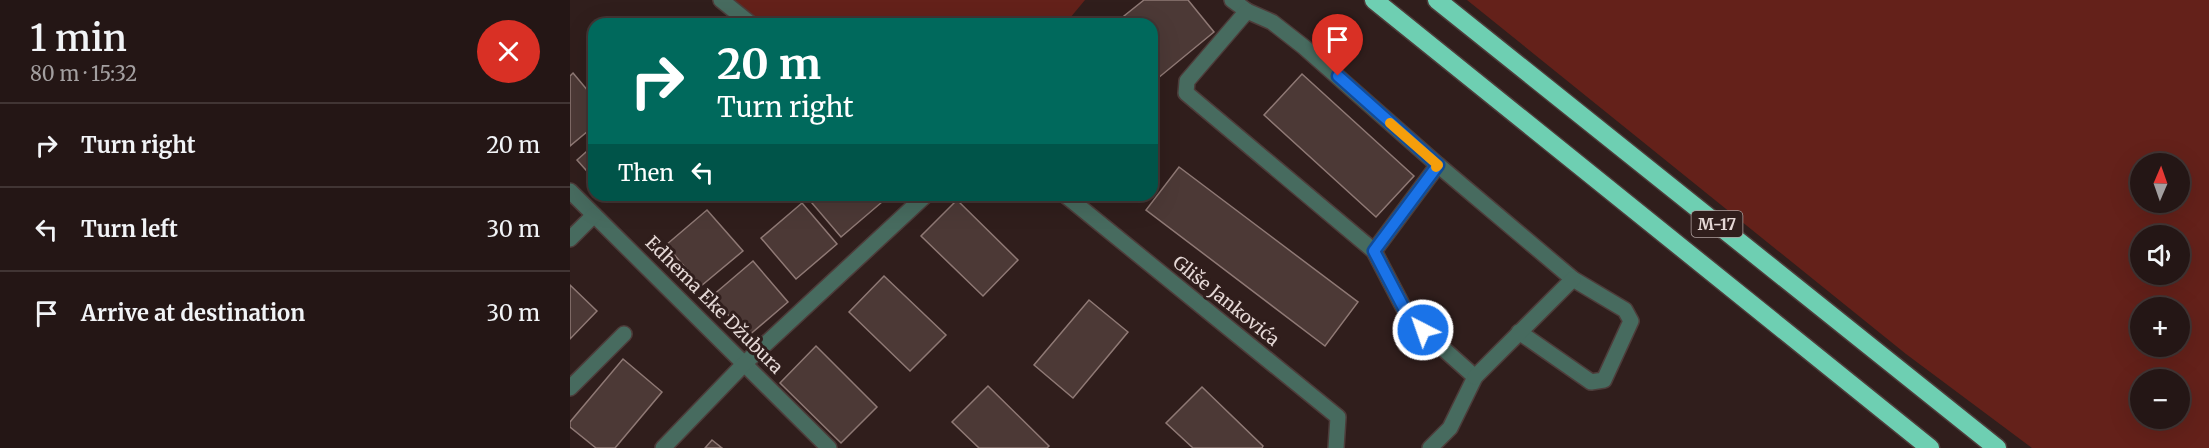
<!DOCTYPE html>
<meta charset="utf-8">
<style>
body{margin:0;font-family:Merriweather,serif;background:#2c1f1e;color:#f1f3f6;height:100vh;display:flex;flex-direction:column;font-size:22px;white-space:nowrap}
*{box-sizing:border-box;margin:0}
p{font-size:20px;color:#a39fa0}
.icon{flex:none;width:33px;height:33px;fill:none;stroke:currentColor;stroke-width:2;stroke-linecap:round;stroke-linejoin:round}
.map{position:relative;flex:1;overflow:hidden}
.details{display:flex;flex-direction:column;background:#241615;width:570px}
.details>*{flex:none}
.top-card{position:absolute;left:18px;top:18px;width:570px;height:183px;border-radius:18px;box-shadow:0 6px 24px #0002,0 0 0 2px #413534;background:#00695c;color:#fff;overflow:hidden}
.needle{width:39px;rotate:2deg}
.buttons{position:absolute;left:1560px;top:153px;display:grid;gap:12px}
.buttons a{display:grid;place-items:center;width:60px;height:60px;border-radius:50%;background:#241615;box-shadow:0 6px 24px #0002,0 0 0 2px #413534;font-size:30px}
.pin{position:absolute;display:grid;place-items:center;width:51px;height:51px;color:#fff;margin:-62px -26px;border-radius:50% 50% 50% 0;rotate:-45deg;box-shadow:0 0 6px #0007}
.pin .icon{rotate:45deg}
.me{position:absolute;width:66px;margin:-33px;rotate:319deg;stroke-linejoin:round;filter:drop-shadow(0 0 4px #0008)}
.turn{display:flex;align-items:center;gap:21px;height:126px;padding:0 30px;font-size:27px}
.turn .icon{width:78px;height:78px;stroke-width:2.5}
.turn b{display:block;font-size:42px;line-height:51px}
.then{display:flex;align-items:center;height:57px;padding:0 30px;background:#0003;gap:12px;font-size:22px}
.round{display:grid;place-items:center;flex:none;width:63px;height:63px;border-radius:32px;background:#2c1f1e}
.headline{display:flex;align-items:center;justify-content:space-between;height:102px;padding:0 30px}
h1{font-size:36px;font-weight:600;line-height:45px}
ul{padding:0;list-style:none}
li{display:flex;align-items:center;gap:18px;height:84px;padding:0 30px;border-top:2px solid #413534}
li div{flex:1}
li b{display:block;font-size:22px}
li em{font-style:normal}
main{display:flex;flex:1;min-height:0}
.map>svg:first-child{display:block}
.green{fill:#64211a;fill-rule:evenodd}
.building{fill:#4c3936;stroke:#8f7975;stroke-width:1.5}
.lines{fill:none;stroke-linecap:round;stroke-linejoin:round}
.minor-casing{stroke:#4d3c3a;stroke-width:18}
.highway-casing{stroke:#4d3c3a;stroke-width:21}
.minor{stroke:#476b5f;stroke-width:15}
.highway{stroke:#6ecfb2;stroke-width:18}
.route-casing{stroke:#114b97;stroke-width:15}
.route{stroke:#1a73e8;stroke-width:10}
.slow{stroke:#f59e0b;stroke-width:10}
.labels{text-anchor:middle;stroke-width:6;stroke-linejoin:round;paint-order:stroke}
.shield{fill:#301e1c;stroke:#afa09e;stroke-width:1.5}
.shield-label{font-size:16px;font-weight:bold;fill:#e5d8d6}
.street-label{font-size:18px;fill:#e5d8d6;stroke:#301e1c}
</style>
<main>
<section class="details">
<div class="headline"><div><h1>1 min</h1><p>80 m · 15:32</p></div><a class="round" style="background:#d93025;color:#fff"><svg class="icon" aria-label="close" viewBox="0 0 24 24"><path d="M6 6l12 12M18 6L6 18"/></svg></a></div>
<ul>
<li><svg class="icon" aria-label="right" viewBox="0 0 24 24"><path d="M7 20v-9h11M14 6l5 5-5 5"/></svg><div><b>Turn right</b></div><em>20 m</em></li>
<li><svg class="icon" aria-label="left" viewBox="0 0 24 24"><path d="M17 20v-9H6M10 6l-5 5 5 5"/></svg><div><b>Turn left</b></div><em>30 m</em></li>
<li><svg class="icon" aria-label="arrive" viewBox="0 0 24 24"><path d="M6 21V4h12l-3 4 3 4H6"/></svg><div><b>Arrive at destination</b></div><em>30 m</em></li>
</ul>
</section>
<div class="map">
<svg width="1639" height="448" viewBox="0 0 1639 448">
<rect width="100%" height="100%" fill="#301e1c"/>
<g class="green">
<polygon points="147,0 515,0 495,24 200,24"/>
<path d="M 897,0 L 1639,0 L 1639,448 L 1462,448 L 1336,354 ZM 1570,164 L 1610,164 L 1610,202 L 1570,202 ZM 1570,236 L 1610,236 L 1610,274 L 1570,274 ZM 1570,308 L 1610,308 L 1610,346 L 1570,346 ZM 1570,380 L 1610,380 L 1610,418 L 1570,418 Z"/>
</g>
<g class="building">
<polygon points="574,0 618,0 644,32 582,83 582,24 544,24"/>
<polygon points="3,73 24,98 24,126 0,146 0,76"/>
<polygon points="732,74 844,176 806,217 694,115"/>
<polygon points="24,145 24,179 7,160"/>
<polygon points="609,167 788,302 755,346 576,210"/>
<polygon points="237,195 306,195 312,202 271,237 236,196"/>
<polygon points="387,200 448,260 413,296 351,236"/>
<polygon points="232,203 267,244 226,279 191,238"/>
<polygon points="137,210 173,251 131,286 96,245"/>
<polygon points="183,261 218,302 177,337 142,296"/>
<polygon points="314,276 376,335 340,371 279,312"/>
<polygon points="0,285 27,311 0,339"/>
<polygon points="519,300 558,332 503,398 464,365"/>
<polygon points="246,346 307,407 271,443 210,383"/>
<polygon points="53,359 92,392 45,448 26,448 0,427 0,422"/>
<polygon points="418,386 479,446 477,448 409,448 382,422"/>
<polygon points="632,387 693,446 692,448 623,448 596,423"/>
<polygon points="142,440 152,448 135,448"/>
</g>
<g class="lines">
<defs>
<g id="minor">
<polyline points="151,0 181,24"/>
<polyline points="662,0 677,11"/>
<polyline points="868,165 1003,279 1055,310 1061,321 1034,380 1021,382 949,332"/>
<polyline points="0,191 259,448"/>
<polyline points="495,195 768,417 766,448"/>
<polyline points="0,239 24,215"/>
<polyline points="804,251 868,165 734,47 702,22 677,11 617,81 616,93 804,251 839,318 905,377 880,428 860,448"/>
<polyline points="905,377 1003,279"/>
<polyline points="0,388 54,334"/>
<polyline points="93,448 175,363 356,195"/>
</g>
<g id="highway">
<polyline points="804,0 1360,448"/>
<polyline points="867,0 1427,448"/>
</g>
</defs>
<use href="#minor" class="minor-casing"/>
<use href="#highway" class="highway-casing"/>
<use href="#minor" class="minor"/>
<use href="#highway" class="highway"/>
</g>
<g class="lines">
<defs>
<polyline id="route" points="768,76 868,165 804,251 839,318 853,330"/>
</defs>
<use href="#route" class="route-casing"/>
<use href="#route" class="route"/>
<polyline class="slow" points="820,123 868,165 866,167"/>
</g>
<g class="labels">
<rect class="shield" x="1121.5" y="211" width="51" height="26" rx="4.5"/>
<g class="shield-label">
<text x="1147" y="230">M-17</text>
</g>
<g class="street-label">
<text transform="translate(656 301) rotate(39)" y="6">Gliše Jankovića</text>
<text transform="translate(144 305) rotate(45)" y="6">Edhema Eke Džubura</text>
</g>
</g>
</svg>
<div class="buttons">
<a><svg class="needle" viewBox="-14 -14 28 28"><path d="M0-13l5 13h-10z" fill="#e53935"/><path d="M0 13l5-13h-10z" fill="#a39fa0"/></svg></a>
<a><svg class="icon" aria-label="sound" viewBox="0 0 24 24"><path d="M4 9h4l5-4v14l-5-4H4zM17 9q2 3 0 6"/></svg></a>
<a>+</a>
<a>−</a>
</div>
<div class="pin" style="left:768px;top:76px;background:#d93025"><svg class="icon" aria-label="arrive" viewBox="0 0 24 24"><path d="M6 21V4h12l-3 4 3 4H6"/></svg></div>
<svg class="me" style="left:853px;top:330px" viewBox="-20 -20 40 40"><circle r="17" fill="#1a73e8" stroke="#fff" stroke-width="3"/><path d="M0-11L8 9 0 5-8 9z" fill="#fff"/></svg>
<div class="top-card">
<div class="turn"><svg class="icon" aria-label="right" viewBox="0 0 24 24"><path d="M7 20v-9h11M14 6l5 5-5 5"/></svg><div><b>20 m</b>Turn right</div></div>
<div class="then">Then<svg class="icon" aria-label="left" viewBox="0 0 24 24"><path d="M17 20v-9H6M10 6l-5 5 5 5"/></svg></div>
</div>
</div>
</main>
